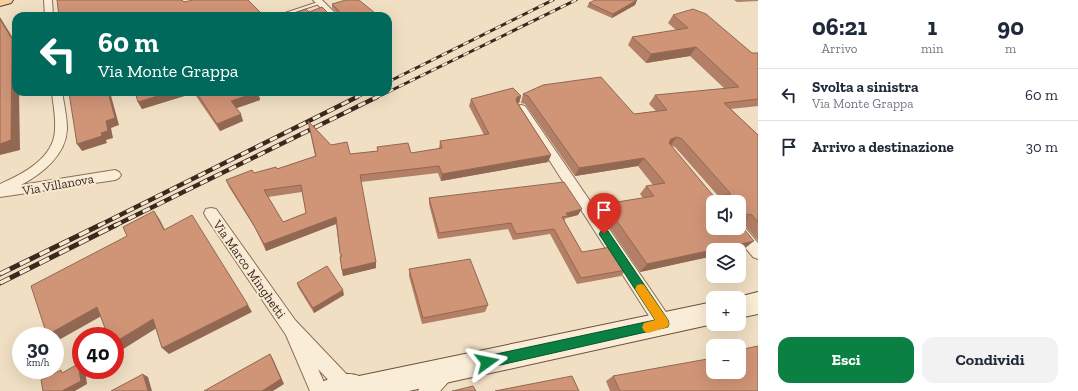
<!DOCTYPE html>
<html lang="it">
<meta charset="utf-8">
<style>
body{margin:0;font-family:"Zilla Slab",serif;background:#f2f2f3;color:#1f2937;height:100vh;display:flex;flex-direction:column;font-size:15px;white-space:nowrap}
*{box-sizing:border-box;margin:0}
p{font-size:13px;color:#747a83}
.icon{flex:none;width:22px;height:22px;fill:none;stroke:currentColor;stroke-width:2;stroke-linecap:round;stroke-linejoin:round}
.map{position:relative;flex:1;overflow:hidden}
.panel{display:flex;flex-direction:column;background:#fff;width:320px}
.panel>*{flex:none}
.guide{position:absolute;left:12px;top:12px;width:380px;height:84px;border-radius:12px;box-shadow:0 4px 16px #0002;background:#00695c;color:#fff;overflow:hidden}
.buttons{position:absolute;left:706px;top:195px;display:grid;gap:8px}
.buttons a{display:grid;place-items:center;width:40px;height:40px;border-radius:8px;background:#fff;box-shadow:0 4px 16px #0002;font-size:20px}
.speed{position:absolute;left:12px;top:327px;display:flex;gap:8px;font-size:20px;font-weight:700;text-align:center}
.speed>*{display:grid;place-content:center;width:52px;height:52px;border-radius:50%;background:#fff;box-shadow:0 4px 16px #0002;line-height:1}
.speed small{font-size:10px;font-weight:400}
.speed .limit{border:6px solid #d22;background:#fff;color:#111}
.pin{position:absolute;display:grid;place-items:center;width:34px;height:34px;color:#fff;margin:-41px -17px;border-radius:50% 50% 50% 0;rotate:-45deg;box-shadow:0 0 4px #0007}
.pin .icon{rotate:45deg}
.me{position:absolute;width:44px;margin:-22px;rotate:78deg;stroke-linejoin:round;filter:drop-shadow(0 0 3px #0008)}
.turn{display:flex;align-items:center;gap:14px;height:84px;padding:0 20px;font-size:18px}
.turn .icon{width:52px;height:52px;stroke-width:2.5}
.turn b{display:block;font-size:28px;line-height:34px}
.eta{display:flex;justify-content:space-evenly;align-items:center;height:68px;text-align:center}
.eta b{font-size:24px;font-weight:800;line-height:28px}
.primary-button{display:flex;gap:8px;margin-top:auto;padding:8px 20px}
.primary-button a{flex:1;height:46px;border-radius:12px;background:#0b8043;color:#fff;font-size:16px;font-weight:800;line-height:46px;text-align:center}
.primary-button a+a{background:#f2f2f3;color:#1f2937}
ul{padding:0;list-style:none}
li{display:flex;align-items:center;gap:12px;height:52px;padding:0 20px;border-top:1px solid #e0e1e3}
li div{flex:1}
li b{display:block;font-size:15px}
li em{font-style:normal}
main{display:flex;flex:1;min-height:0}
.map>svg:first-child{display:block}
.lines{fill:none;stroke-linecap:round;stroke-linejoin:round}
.lane-casing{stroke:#8c6f59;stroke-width:2}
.street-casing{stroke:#8c6f59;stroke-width:2}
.secondary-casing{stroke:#6e503c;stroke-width:2}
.primary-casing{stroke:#593e2d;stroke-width:2}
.lane{fill:#faedd7;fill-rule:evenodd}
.street{fill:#faedd7;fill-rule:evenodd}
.secondary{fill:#faedd7;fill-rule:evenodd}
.primary{fill:#f5d09a;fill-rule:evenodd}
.rail-far2-casing{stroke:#3b291e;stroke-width:3}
.rail-far1-casing{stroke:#3b291e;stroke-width:4.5}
.rail-casing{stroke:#3b291e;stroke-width:5}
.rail-far2{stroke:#f7e9d3;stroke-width:2;stroke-dasharray:6;stroke-linecap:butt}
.rail-far1{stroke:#f7e9d3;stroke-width:3;stroke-dasharray:8;stroke-linecap:butt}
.rail{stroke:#f7e9d3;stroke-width:3.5;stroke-dasharray:11;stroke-linecap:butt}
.wall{fill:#b37f66;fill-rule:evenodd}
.shaded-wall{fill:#926853}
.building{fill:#d09477;stroke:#926853;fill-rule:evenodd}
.route{fill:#0b8043;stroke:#07532c}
.slow{fill:#f59e0b}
.labels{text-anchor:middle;stroke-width:4;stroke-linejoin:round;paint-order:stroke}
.street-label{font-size:13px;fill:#3b291e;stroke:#f7e9d3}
</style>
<main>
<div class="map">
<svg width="758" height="391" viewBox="0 0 758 391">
<rect width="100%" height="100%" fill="#f0dfc3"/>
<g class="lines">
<defs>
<polygon id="lane" points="318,2 322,3 283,16 276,16"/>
<g id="street">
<polygon points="44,0 52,0 53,16 45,16"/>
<polygon points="313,0 322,0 338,16 329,16"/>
<path d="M 52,92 L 62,92 C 64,104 67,117 67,129 C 66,155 42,174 21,185 L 115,170 L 119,172 L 121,175 L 119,178 L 115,180 L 0,197 L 0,184 C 23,174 54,158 55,130 C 56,117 53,104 52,92 Z"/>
<polygon points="521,105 525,106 670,318 672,324 670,330 664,332 658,330 516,108 517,106"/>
<polygon points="211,208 216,209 295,320 352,380 355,386 353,391 339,391 318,369 328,391 310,391 286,335 206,217 204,213 206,209"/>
<polygon points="739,223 742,224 758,243 758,259 753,257 732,232 730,228 739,228"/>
<path d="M 444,365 L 450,368 L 453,374 L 450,380 L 440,391 L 418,391 C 422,381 434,370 444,365 Z"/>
</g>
<g id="secondary">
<polygon points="758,292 758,314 739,318 739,298 734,298"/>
<path d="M 713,302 L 713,324 L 409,391 L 318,391 L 322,382 C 334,376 346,371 359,376 Z"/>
</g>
<polygon id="primary" points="0,0 13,0 11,3 0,6"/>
</defs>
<use href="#lane" class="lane-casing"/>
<use href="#street" class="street-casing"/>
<use href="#secondary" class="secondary-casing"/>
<use href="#primary" class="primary-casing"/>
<use href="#lane" class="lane"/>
<use href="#street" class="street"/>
<use href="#secondary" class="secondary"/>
<use href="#primary" class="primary"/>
<defs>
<g id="rail-far2">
<polyline points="388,82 553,0"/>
<polyline points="388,92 576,0"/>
<polyline points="355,98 368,92"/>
<polyline points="375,98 388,92"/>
</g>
<g id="rail-far1">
<polyline points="98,226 357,97"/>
<polyline points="114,226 377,97"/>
</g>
<g id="rail">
<polyline points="0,274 100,225"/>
<polyline points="0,283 116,225"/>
</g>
</defs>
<use href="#rail-far2" class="rail-far2-casing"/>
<use href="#rail-far1" class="rail-far1-casing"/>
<use href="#rail" class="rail-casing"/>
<use href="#rail-far2" class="rail-far2"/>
<use href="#rail-far1" class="rail-far1"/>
<use href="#rail" class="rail"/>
</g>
<g class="wall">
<polygon points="637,0 635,5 612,18 587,7 589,3"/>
<polygon points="734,0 758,0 758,1 737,2"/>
<polygon points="332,4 375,13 375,16 287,16 309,12 329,14 337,13 332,8"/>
<path d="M 673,15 L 752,53 L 758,53 L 758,106 L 731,109 L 758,135 L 758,241 L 743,223 L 742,223 L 740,224 L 744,249 L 739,250 L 713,250 L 713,256 L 640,272 L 599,212 L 605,204 L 643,198 L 640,194 L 646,186 L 653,185 L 638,166 L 575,176 L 525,104 L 521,103 L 523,94 L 634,114 L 656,111 L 649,104 L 655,95 L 725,89 L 690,56 L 646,63 L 628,45 L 632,37 L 676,30 L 668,23 ZM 671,146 L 675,147 L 720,198 L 719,199 L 716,199 ZM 739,202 L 739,228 L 713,228 Z"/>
<polygon points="135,92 258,92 260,100 236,108 243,121 220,131 194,93 142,109 138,102"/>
<path d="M 521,96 L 519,103 L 518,103 L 551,155 L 548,162 L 441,181 L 438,173 L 361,182 L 376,268 L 343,276 L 336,224 L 266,251 L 255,228 L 229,187 L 226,180 L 254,173 L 277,169 L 315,156 L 308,121 L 331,145 L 350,154 L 377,151 L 377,147 L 411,153 L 439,149 L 440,141 L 484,135 L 469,106 L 471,99 ZM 302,192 L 306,213 L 283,222 L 268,197 Z"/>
<polygon points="429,198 578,215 566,218 564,221 582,252 626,270 621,276 577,284 550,234 513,240 508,229 438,239 429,204"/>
<polygon points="409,269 488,305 485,312 422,324 409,276"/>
<polygon points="297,283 344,295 314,313 298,287"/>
<polygon points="758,346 758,391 610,391 606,381 613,376 739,372 739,350"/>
</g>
<g class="shaded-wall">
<polygon points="637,0 635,5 612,18 613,14"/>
<polygon points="375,13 375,16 364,16"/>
<polygon points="0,17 16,43 16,92 19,92 20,150 0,155"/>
<polygon points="696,47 690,56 646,63 651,54"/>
<polygon points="108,92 110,92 119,125 111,128 113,138 106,140 107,143 82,151 77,144 101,133 106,121"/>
<polygon points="171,92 194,92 194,93 142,109 138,102"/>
<polygon points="258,92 260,100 234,109 231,101"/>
<polygon points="521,96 519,103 515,104 517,97"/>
<polygon points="241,114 243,121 220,131 217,124"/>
<polygon points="677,137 670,146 665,147 671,139"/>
<polygon points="551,155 548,162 441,181 442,174"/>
<polygon points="644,158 638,166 575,176 579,168"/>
<polygon points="582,209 578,215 566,218 568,216 566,213"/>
<polygon points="154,211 160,220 169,238 164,230"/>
<polygon points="336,217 336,224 266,251 264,244"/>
<polygon points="754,241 744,249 739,250 714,250"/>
<polygon points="713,250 713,256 640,272 647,264"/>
<polygon points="376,262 376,268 343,276 342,270"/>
<polygon points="343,290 344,295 314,313 313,308"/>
<polygon points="248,305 252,312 169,354 162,348"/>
<polygon points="97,307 105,314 57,341 55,340 55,336 49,336 47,335"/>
<polygon points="153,319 160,326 120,351 115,347 115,342"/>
<polygon points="270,354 273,359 284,384 273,391 262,391"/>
<polygon points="78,364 81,366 81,370 85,370 87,384 75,391 62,391"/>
<polygon points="143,374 148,377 152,391 148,391"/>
</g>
<g class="building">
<polygon points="57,0 182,0 184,2 193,0 248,0 264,16 59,16"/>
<polygon points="346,0 359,0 375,13 364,16 287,16 306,9 309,12 322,7 329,14 339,13 339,11 332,4"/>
<polygon points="595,0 637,0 613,14 589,3"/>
<path d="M 693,9 L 706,14 L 752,53 L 758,53 L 758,99 L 724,103 L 758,135 L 758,222 L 752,215 L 747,214 L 747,219 L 739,219 L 739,202 L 713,202 L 713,228 L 739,228 L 739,223 L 754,241 L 647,264 L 605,204 L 654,196 L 646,186 L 665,183 L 644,158 L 579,168 L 528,96 L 523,94 L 543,85 L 601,77 L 634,114 L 667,110 L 655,95 L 739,87 L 696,47 L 651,54 L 632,37 L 688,28 L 673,15 ZM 677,137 L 682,139 L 730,193 L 730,195 L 723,195 L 722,200 L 716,199 L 669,143 L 671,139 Z"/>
<polygon points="0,19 12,39 11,140 0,144"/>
<path d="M 513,88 L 521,96 L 517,97 L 516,101 L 551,155 L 442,174 L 439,166 L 360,175 L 376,262 L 342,270 L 340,257 L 342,256 L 340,253 L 336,217 L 264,244 L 252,222 L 226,180 L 252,170 L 254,173 L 276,167 L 277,169 L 316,156 L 308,121 L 331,145 L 347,142 L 350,154 L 378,151 L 377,147 L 408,143 L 411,153 L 442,148 L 440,141 L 489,134 L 471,99 ZM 301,185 L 306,213 L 283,222 L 264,190 Z"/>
<polygon points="70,92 108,92 115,118 106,121 108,131 101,133 102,136 77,144 69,93 70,93"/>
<polygon points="135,92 171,92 138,102"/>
<polygon points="196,92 258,92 231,101 241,114 217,124"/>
<polygon points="564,182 582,209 566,213 568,216 562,217 582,252 611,247 626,270 581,278 554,229 516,234 511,223 439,233 429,198"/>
<polygon points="154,211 164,230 192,215 248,305 162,348 153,319 115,342 115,336 108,336 97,307 47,335 31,286 127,236 123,227"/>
<polygon points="470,259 488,305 423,318 409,269"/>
<polygon points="327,266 343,290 313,308 297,283"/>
<polygon points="758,346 758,391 620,391 613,376 713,358 713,372 739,372 739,354 741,353 739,350"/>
<polygon points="270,354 281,379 262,391 204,391"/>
<polygon points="78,364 81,381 62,391 43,391 41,380 61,370 62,373"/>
<polygon points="143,374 148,391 111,391"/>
<polygon points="572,376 579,391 495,391"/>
<polygon points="473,386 476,391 452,391 453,391"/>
</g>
<polygon class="route" points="604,230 608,231 668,320 669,324 668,327 487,368 483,366 481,362 483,358 487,356 655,320 601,237 599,234 601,231"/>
<polygon class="slow" points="641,284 644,285 668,320 669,324 668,327 648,333 644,331 642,327 644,323 655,320 635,289 637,285"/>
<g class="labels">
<g class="street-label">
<text transform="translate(58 184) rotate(-10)" y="5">Via Villanova</text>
<text transform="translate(250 269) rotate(55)" y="5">Via Marco Minghetti</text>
</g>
</g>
</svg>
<div class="buttons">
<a><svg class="icon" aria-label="sound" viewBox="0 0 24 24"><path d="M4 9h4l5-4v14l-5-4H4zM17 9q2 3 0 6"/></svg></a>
<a><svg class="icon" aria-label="layers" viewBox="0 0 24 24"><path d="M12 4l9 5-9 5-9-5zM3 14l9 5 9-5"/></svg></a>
<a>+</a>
<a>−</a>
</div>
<div class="speed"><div>30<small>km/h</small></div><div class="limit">40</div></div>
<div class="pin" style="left:604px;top:234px;background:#d93025"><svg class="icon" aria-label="arrive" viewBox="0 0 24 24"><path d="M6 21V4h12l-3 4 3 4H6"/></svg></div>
<svg class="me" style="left:487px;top:362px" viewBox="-20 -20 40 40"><path d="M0-17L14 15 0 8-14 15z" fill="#0b8043" stroke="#fff" stroke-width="4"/></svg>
<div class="guide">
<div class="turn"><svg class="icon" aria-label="left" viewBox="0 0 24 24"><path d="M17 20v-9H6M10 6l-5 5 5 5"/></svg><div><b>60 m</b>Via Monte Grappa</div></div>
</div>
</div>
<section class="panel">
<div class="eta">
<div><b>06:21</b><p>Arrivo</p></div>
<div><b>1</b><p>min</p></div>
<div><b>90</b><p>m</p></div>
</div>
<ul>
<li><svg class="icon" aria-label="left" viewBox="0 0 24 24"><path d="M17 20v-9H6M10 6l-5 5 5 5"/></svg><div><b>Svolta a sinistra</b><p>Via Monte Grappa</p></div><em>60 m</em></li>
<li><svg class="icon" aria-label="arrive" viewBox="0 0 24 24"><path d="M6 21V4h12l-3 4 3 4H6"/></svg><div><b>Arrivo a destinazione</b></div><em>30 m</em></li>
</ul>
<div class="primary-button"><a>Esci</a><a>Condividi</a></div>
</section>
</main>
